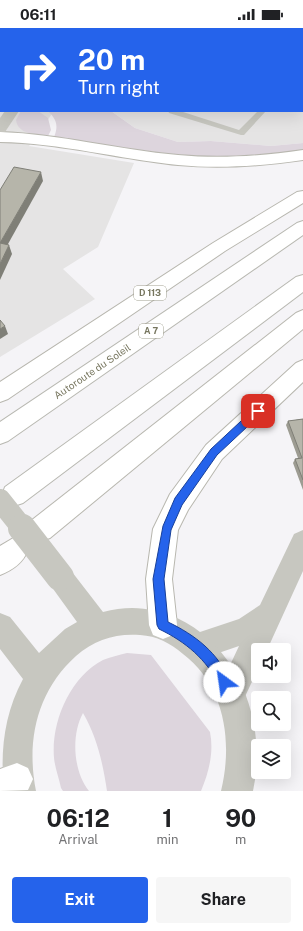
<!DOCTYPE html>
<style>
body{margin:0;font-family:"Public Sans",sans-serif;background:#f6f6f6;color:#202124;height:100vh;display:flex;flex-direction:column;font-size:15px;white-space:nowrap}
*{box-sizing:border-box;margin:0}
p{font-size:13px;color:#757577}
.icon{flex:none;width:22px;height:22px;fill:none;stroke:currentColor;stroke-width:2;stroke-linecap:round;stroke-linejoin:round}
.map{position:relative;height:763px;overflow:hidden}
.drawer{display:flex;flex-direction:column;background:#fff;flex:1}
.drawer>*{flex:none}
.top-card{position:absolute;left:0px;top:0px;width:303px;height:84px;box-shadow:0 4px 16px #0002;background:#2563eb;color:#fff;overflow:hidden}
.controls{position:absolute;left:251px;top:615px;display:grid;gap:8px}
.controls a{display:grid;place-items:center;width:40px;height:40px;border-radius:4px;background:#fff;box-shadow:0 4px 16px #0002;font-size:20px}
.pin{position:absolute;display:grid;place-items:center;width:34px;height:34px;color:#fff;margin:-17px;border-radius:8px;box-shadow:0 2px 6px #0006}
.me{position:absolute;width:44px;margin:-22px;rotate:329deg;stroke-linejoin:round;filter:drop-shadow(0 0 3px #0008)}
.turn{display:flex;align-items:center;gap:14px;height:84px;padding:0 12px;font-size:18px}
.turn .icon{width:52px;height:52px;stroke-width:2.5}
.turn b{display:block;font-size:28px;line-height:34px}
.eta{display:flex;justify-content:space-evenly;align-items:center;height:68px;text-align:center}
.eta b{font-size:24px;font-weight:700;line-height:28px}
.action{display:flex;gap:8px;margin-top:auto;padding:8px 12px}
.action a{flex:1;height:46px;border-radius:4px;background:#2563eb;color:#fff;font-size:16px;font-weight:700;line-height:46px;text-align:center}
.action a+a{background:#f6f6f6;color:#202124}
.status{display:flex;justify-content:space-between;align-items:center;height:28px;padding:0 20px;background:#fff;direction:ltr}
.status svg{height:11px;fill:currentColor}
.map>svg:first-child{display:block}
.built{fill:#e5e4e4}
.green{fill:#ddd5dd}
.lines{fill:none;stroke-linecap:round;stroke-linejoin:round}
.primary-casing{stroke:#b8b7af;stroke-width:2}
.motorway-casing{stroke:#b8b8b1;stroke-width:2}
.service{fill:#c7c7c0;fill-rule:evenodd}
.minor{fill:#c7c7c0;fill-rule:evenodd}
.tertiary{fill:#c7c7c0;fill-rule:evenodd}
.primary{fill:#fff;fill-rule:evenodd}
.motorway{fill:#fff;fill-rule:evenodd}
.tertiary-bridge-far1{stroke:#c7c7c0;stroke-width:22}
.tertiary-bridge{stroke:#c7c7c0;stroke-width:28}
.wall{fill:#9d9c92}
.shaded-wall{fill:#7f7f77}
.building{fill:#b6b5aa;stroke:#7f7f77}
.route{fill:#2563eb;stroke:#184099}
.labels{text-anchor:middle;stroke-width:4;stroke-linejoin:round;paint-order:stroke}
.shield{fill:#fff;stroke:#a09f8f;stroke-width:1}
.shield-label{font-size:9px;font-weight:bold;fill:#77765f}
.street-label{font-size:10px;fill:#77765f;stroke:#fff}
</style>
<div class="status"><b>06:11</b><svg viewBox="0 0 49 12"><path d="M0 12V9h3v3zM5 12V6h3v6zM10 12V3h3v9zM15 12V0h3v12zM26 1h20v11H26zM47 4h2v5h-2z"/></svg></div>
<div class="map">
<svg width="303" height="763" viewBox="0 0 303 763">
<rect width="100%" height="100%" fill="#f5f4f7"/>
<polygon class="built" points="0,0 303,0 303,115 271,118 211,113 178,114 135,100 111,83 302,83 302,1 1,1 1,83 54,83 29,118 134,135 98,219 63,241 95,271 0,329"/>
<g class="green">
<path d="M 21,83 L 38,83 L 48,90 L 51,102 L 48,108 C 37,106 18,107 16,92 Z"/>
<path d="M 48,83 L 111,83 L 135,100 L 178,114 L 211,113 L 271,118 L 303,115 L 303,122 C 220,139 136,121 54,109 C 59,97 56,91 48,83 Z"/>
<path d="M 127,625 L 151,627 L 210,704 C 214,724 209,744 201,763 L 107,763 C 103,736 97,709 83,685 C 71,707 73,743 89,763 L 63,763 L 61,760 C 59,750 55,740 54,730 C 51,694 70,649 103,632 C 110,629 119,627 127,625 Z"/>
</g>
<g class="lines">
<defs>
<g id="primary">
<path d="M 0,104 C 60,106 119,122 178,127 C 220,131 262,128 303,122 L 303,132 C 262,138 220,141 178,137 C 119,131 60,115 0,114 Z"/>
<polygon points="303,163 303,175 225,223 8,371 0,374 0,354 213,215 297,164"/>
<polygon points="303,282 303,301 50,510 41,513 32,510 28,501 32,492 296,285"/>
<polygon points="303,332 303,354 222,431 188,482 178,502 172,551 177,597 173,607 163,611 153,607 149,597 146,551 153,501 170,466 206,417 296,335"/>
<path d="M 15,509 L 24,513 L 28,522 C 23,535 13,542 0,547 L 0,518 Z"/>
<polygon points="17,735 28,740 33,751 28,762 0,763 0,741"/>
</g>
<g id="motorway">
<polygon points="303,193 303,207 8,413 0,416 0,394 297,195"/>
<polygon points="303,247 303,264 23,475 14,478 5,475 2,467 5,459 296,249"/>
</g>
</defs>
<use href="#primary" class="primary-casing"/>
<use href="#motorway" class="motorway-casing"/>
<polygon class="service" points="168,83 180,83 239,102 258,83 266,83 244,107 241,107 169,85"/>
<polygon class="minor" points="303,502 303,543 267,622 258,622 258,641 241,677 231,682 221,677 216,667 239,618 198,632 188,628 184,618 188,608 239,591 260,577 294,506"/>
<g class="tertiary">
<polygon points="5,83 19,83 5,104 0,105 0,90"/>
<path d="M 60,536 L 69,540 L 103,584 C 129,577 152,579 177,590 C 241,620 267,697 253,763 L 221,763 C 233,714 225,658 183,626 C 170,615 157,608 140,607 C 116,605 94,612 76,628 C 37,663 26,713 36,763 L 4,763 C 0,724 4,686 23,651 L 0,621 L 0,585 L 10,589 L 39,625 L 65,601 L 77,594 L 51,558 L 47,549 L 51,540 Z"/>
</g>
<use href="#primary" class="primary"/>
<use href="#motorway" class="motorway"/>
<polyline class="tertiary-bridge-far1" points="0,472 23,501"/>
<polyline class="tertiary-bridge" points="22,500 60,549"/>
</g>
<g class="wall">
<polygon points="0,0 36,0 36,1 1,1 1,15 0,15"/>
<polygon points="303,391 303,462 293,435 295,431 298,430 286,397 288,393"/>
</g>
<g class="shaded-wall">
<polygon points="30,0 36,0 36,1 29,1"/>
<polygon points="303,8 303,16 302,17 302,10"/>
<polygon points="41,144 43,153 3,225 0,215"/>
<polygon points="9,217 12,226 0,252 0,236"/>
<polygon points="5,298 8,306 0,311 0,301"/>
</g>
<g class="building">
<polygon points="0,0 30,0 29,1 1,1 1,8 0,8"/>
<polygon points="183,0 294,0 297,1 182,1"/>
<polygon points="302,2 303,2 303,8 302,10"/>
<polygon points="14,139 41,144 0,215 9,217 0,236 0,162"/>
<polygon points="0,292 5,298 0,301"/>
<polygon points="303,391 303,452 295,431 302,430 288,393"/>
</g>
<path class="route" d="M 258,379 L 262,380 L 263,383 L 262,385 L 217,427 L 182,477 L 171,502 L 164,551 L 168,594 C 195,607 219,625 230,654 L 229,658 L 224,660 L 220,658 C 206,631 186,614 159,601 L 157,597 L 153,551 L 163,498 L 175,470 L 211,421 L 255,380 Z"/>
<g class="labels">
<g class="shield">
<rect x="134" y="258" width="32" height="14" rx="3"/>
<rect x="139" y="296" width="24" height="14" rx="3"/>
</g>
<g class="shield-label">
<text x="150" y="268">D 113</text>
<text x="151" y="306">A 7</text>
</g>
<g class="street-label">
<text transform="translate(92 343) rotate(-34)" y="4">Autoroute du Soleil</text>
</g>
</g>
</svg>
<div class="controls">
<a><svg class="icon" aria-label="sound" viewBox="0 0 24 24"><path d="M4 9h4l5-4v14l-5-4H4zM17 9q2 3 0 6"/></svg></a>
<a><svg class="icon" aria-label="search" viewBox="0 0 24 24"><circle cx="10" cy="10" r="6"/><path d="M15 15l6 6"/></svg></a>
<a><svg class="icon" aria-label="layers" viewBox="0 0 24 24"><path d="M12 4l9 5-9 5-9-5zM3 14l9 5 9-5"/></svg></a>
</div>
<div class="pin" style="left:258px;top:383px;background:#d93025"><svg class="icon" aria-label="arrive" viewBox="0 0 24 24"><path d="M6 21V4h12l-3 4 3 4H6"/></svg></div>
<svg class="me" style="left:224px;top:654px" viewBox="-20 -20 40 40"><circle r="19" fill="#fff"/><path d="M0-13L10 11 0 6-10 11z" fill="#2563eb"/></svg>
<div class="top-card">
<div class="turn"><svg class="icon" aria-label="right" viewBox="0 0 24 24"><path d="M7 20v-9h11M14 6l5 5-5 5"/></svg><div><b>20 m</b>Turn right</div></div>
</div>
</div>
<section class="drawer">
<div class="eta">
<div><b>06:12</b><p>Arrival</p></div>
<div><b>1</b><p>min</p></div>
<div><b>90</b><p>m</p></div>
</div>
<div class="action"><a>Exit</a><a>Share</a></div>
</section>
